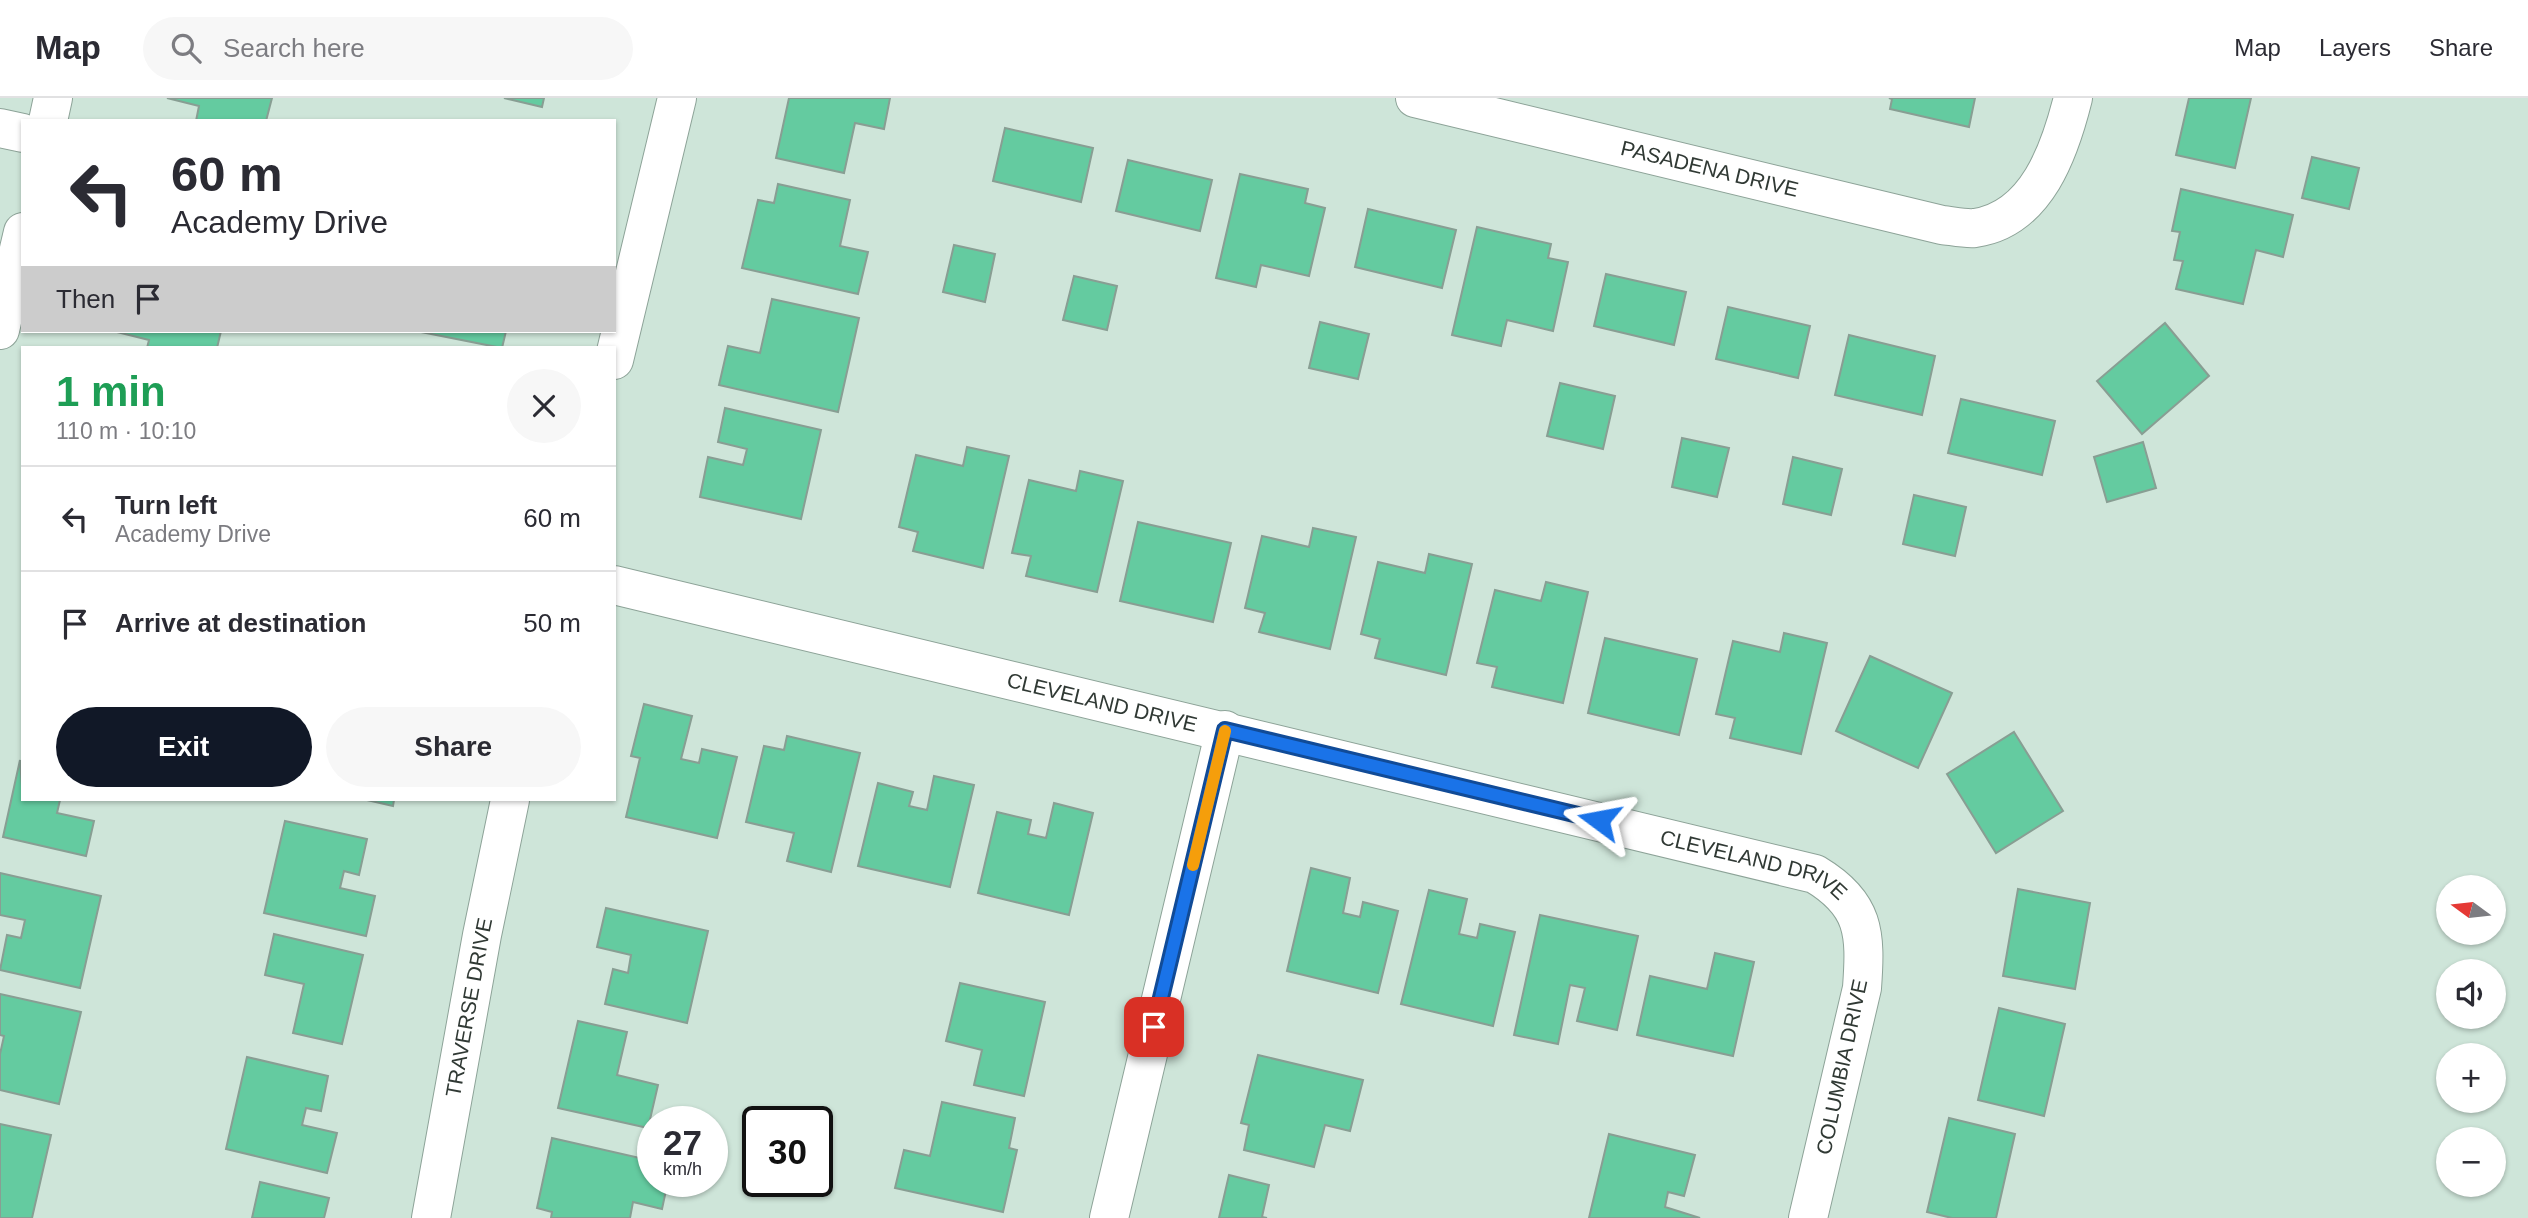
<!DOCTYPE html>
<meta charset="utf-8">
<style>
body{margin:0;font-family:Helvetica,sans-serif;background:#f7f7f7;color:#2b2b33;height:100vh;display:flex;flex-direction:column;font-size:26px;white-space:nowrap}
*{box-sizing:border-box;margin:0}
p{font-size:23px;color:#7c7c81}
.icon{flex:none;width:38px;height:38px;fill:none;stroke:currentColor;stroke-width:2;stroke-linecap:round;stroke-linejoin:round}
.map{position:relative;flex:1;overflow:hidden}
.details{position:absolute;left:21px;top:248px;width:595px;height:455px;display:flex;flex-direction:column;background:#fff;border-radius:0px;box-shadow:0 2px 5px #0004}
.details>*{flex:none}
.hud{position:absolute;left:21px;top:21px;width:595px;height:214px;border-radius:0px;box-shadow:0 2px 5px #0004;background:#fff;color:#2b2b33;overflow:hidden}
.needle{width:46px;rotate:285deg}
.tools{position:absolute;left:2436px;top:777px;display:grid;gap:14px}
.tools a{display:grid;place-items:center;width:70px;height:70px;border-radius:50%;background:#fff;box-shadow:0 2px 5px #0004;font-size:35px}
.speed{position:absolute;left:637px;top:1008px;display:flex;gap:14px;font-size:35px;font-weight:700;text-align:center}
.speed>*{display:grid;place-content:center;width:91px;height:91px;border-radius:50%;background:#fff;box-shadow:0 2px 5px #0004;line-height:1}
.speed small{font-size:18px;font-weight:400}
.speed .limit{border:4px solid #111;border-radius:10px;background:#fff;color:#111}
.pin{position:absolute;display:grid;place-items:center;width:60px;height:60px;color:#fff;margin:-30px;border-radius:14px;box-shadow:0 4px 10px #0006}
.me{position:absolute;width:77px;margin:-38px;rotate:283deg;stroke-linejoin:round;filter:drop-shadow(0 0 5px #0008)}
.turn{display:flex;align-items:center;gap:24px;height:147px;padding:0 35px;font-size:32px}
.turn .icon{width:91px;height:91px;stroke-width:2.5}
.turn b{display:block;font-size:49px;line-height:60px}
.then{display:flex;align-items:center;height:66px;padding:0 35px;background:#0003;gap:14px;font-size:26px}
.round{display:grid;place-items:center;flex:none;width:74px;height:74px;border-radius:37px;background:#f7f7f7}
.overview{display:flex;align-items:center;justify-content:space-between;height:119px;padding:0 35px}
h1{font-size:42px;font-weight:800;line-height:52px;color:#1e9e55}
.cta{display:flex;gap:14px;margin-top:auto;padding:14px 35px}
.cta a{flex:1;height:80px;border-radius:42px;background:#111827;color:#fff;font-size:28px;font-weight:800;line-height:80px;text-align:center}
.cta a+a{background:#f7f7f7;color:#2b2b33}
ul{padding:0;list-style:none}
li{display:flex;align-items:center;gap:21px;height:105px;padding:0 35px;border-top:2px solid #e1e1e2}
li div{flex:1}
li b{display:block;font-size:26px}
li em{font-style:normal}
header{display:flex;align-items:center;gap:42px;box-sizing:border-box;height:98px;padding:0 35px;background:#fff;border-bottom:2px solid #e1e1e2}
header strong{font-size:33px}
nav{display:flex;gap:38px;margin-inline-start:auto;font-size:24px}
.search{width:490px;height:63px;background:#f7f7f7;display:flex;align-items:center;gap:18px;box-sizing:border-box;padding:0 24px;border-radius:38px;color:#7c7c81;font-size:26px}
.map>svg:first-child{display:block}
.building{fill:#64cba0;stroke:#889e93;stroke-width:2}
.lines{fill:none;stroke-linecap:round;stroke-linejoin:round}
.minor-casing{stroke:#8da398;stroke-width:40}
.minor{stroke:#fff;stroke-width:38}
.route-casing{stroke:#114b97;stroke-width:18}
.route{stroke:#1a73e8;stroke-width:12}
.slow{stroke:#f59e0b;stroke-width:12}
.labels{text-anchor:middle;stroke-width:5;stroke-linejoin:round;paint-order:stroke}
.street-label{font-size:21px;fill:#303934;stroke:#fff}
</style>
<header>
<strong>Map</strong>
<div class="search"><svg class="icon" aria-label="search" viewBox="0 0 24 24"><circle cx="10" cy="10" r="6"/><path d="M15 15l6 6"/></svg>Search here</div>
<nav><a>Map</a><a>Layers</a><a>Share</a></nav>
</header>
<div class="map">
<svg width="2528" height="1120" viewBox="0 0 2528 1120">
<rect width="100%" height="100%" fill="#cee5d9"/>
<g class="building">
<polygon points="167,0 272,0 266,23 196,23 199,8"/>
<polygon points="504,0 544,0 542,9"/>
<polygon points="789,0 890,0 884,31 855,25 844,75 776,60"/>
<polygon points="1889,0 1975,0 1969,29 1890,11 1892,1"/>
<polygon points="2189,0 2251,0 2235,70 2176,57"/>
<polygon points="1005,30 1093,50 1081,104 993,83"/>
<polygon points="2312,59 2359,70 2349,111 2302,100"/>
<polygon points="1128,62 1212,82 1200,133 1116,113"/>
<polygon points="1240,76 1308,91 1305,105 1325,110 1309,178 1261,167 1256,189 1216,180"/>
<polygon points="778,86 850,102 840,148 868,154 858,196 742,170 758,102 774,105"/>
<polygon points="2181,91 2293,117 2283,159 2256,152 2243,206 2176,191 2183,163 2174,162 2180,134 2172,133"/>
<polygon points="1368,111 1456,132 1442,190 1355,169"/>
<polygon points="1477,129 1551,146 1548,160 1568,164 1553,233 1507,222 1501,248 1452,237"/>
<polygon points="954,147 995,156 985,204 943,194"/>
<polygon points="1606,176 1686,194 1674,247 1594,228"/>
<polygon points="1074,178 1117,188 1107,232 1063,222"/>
<polygon points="772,201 859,220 838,314 719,287 728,248 760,255"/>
<polygon points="1728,209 1810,228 1798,280 1716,261"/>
<polygon points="1320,224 1369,236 1358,281 1309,270"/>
<polygon points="2165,225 2209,278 2142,336 2097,283"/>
<polygon points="113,233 221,233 217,250 147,250 149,242"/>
<polygon points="416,233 506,233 502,250"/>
<polygon points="1849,237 1935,258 1922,317 1835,297"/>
<polygon points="1560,285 1615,298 1603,351 1547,338"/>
<polygon points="1961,301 2055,323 2042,377 1948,355"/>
<polygon points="725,310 821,332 801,421 700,399 708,359 743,367 747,351 718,344"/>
<polygon points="1682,340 1729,350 1717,399 1672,389"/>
<polygon points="2143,344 2156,390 2107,404 2094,359"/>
<polygon points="967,349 1009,358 983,470 913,453 918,434 899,429 916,357 963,368"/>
<polygon points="1793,359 1842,371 1831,417 1783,406"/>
<polygon points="1080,373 1123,383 1097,494 1026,478 1031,458 1012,455 1029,382 1076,393"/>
<polygon points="1914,397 1966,409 1955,458 1903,446"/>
<polygon points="1138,424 1231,445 1213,524 1120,503"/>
<polygon points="1313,430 1356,439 1330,551 1259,534 1265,515 1245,510 1262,438 1309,449"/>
<polygon points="1429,456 1472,466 1446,577 1375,560 1380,541 1361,536 1378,464 1425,475"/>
<polygon points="1546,484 1588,494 1563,605 1492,589 1497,569 1477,565 1495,492 1541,503"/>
<polygon points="1784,535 1827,545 1801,656 1730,640 1735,620 1716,616 1733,543 1780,554"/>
<polygon points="1605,540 1697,561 1679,637 1588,615"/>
<polygon points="1870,558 1952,595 1918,670 1836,633"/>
<polygon points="644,606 692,618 681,661 699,665 702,651 737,659 717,740 626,719 640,660 631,658"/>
<polygon points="2014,634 2063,713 1996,755 1947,676"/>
<polygon points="787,638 860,655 831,774 787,763 794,735 746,724 764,648 784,652"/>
<polygon points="20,662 23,702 60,702 57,715 94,723 86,758 3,739"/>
<polygon points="934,678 974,687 950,789 858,768 878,685 913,694 909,708 927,712"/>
<polygon points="367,702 394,702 393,708"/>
<polygon points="1054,705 1093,715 1069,817 978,795 997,714 1031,722 1028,736 1046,740"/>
<polygon points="285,723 367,741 359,777 344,773 340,790 375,798 366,838 264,815"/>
<polygon points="1311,770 1350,780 1343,815 1360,819 1363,804 1398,813 1378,895 1287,873"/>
<polygon points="0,775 101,798 80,890 0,872 7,837 21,840 25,822 0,817"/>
<polygon points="2018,791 2090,805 2075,891 2003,878"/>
<polygon points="1429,792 1467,801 1459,836 1477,840 1480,826 1515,834 1493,928 1401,906"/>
<polygon points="606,810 708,833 687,925 605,906 613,871 628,875 631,857 597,849"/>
<polygon points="1540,817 1638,838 1617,932 1577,923 1585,890 1570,887 1558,946 1514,937"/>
<polygon points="274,836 363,857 342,946 293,935 304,886 265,877"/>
<polygon points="1715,855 1754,864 1733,958 1637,937 1650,878 1707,891"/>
<polygon points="960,885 1045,904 1024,998 974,987 982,952 946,943"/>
<polygon points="0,896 81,914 59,1006 0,992 0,956 4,938 0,937"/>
<polygon points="1999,910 2065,926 2044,1018 1978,1002"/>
<polygon points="578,923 627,934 617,977 658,987 648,1030 558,1010"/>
<polygon points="1258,957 1363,982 1350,1033 1325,1027 1314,1069 1244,1052 1249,1027 1241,1025"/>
<polygon points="247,959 328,978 321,1013 306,1010 302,1027 337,1035 327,1075 226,1051"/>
<polygon points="942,1004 1015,1020 1009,1050 1017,1052 1003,1114 895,1090 904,1052 930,1058"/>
<polygon points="1949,1020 2015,1036 1996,1120 1952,1120 1927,1114"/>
<polygon points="0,1026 51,1037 32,1120 0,1120"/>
<polygon points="1609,1036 1695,1057 1684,1098 1668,1094 1665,1109 1700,1120 1589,1120"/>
<polygon points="552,1040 653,1063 653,1083 668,1083 662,1111 633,1104 630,1120 551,1120 552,1114 537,1110"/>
<polygon points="1229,1077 1269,1087 1262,1119 1267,1120 1219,1120"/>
<polygon points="260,1084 329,1100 324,1120 252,1120"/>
</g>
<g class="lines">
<defs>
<g id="minor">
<path id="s1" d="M 1415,0 L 1942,127 C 1952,128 1965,131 1975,130 C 2037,121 2060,52 2073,0"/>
<polyline points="48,23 53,0"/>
<polyline points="0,30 23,35"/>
<polyline points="0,232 23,134"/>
<polyline points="614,262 677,0"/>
<path id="s2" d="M 614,487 L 1815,776 C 1865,806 1866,835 1862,890 L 1808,1120"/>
<path id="s3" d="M 431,1120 L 482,837 L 510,702"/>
<polyline points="1109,1120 1225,632"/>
</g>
</defs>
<use href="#minor" class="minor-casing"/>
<use href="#minor" class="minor"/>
</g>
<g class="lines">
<defs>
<polyline id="route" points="1154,929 1225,632 1599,722"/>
</defs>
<use href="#route" class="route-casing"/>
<use href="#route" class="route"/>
<polyline class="slow" points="1193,767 1225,633"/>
</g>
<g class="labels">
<g class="street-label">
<text dy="7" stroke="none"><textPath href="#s1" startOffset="303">PASADENA DRIVE</textPath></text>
<text dy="7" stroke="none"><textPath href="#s2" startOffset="502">CLEVELAND DRIVE</textPath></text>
<text dy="7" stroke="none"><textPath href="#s2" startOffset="1174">CLEVELAND DRIVE</textPath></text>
<text dy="7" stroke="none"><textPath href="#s3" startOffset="214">TRAVERSE DRIVE</textPath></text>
<text transform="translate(1842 969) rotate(-78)" y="7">COLUMBIA DRIVE</text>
</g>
</g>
</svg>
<div class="tools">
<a><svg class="needle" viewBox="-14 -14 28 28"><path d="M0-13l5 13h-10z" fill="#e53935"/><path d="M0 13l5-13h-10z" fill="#7c7c81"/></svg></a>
<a><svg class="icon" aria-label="sound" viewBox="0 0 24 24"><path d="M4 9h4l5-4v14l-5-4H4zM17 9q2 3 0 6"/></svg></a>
<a>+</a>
<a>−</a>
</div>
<div class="speed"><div>27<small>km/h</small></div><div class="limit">30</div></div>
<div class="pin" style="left:1154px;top:929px;background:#d93025"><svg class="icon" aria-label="arrive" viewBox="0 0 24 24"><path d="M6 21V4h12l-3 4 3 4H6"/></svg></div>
<svg class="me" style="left:1599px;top:722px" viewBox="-20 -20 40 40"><path d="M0-17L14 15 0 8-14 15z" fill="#1a73e8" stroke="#fff" stroke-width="4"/></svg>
<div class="hud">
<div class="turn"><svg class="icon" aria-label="left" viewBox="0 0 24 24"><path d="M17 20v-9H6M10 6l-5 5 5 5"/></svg><div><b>60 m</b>Academy Drive</div></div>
<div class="then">Then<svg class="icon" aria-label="arrive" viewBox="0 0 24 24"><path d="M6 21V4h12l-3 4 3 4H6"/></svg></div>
</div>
<section class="details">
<div class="overview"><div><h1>1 min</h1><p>110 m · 10:10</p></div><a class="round"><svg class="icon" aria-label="close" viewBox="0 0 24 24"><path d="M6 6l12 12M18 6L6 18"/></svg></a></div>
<ul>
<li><svg class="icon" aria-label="left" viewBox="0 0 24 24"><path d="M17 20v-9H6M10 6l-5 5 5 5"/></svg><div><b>Turn left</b><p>Academy Drive</p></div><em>60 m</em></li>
<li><svg class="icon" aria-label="arrive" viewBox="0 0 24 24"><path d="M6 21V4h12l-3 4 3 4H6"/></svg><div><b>Arrive at destination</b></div><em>50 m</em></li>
</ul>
<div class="cta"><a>Exit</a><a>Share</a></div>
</section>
</div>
